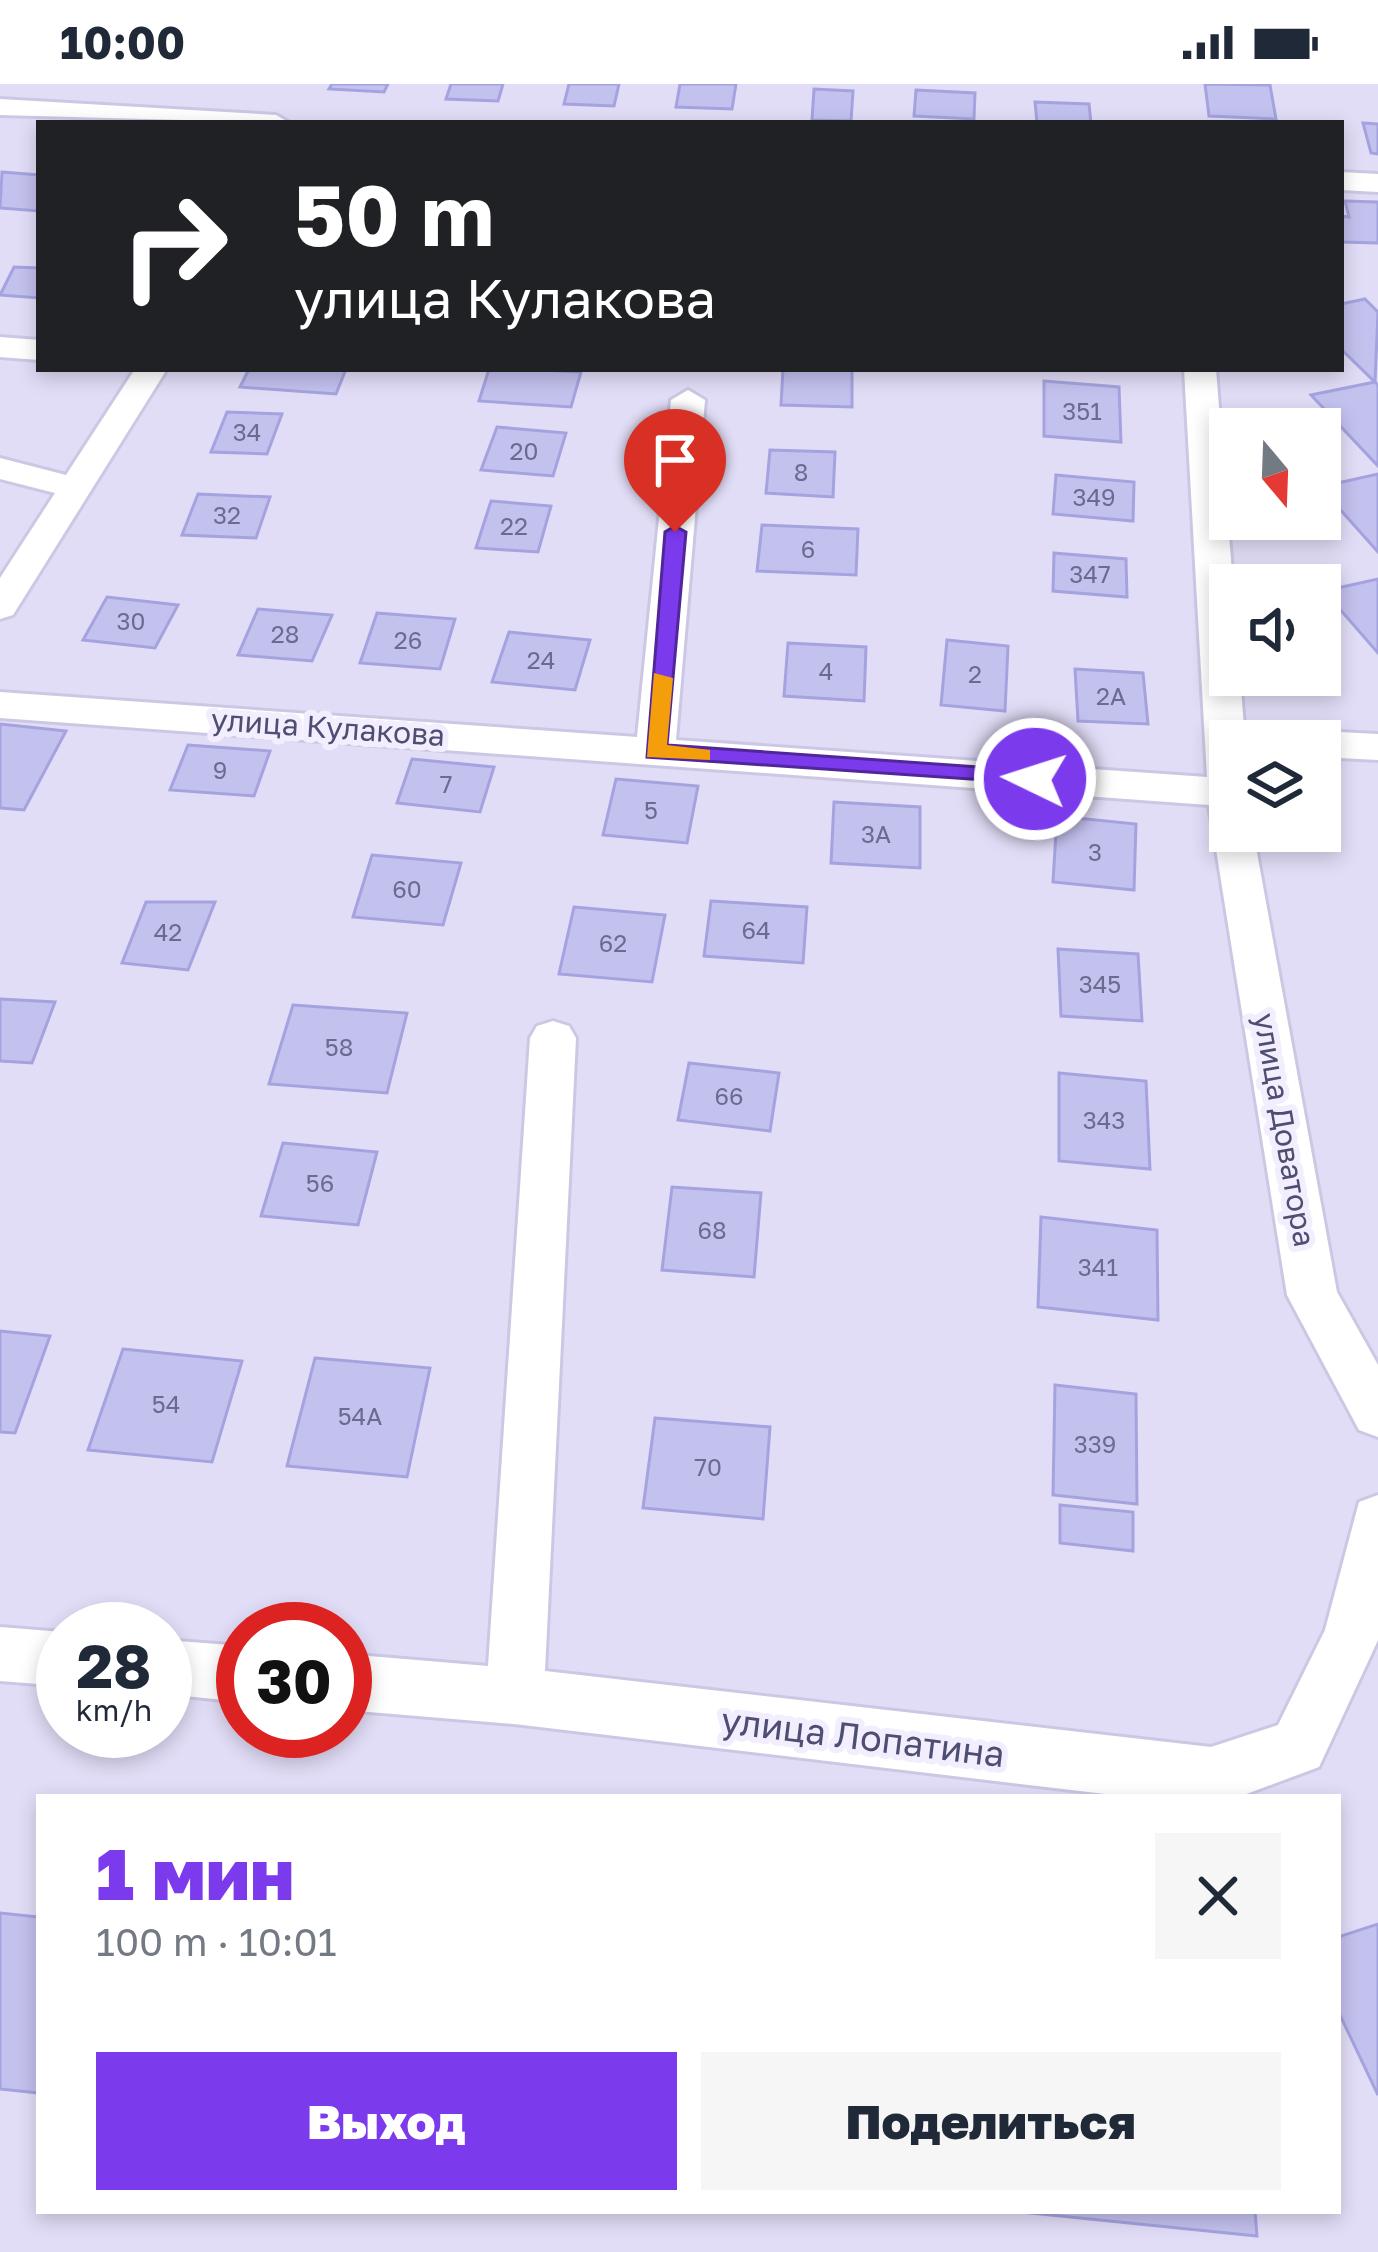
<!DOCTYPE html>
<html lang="ru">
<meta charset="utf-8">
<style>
body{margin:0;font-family:"Golos Text",sans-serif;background:#f6f6f7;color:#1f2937;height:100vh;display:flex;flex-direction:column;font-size:45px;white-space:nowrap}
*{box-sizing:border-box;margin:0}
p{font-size:39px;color:#747a83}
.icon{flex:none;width:66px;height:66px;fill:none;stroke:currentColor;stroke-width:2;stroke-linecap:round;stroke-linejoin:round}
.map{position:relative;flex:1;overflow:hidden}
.side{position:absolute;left:36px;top:1710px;width:1305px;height:420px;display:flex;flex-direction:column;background:#fff;border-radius:0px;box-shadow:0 6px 18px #0003}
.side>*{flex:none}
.banner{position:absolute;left:36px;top:36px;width:1308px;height:252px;border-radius:0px;box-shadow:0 6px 18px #0003;background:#202124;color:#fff;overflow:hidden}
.needle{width:78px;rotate:161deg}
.tools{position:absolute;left:1209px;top:324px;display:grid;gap:24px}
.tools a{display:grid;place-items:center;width:132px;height:132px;border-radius:0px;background:#fff;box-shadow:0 6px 18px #0003;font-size:60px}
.speed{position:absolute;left:36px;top:1518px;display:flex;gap:24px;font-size:60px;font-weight:700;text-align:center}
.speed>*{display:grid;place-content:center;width:156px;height:156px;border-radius:50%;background:#fff;box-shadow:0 6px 18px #0003;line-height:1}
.speed small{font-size:30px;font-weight:400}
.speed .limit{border:18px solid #d22;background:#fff;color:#111}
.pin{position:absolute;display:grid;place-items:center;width:102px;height:102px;color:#fff;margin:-123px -51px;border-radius:50% 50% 50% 0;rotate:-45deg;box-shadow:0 0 12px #0007}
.pin .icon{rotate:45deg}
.me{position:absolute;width:132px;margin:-66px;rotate:274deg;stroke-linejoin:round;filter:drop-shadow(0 0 9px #0008)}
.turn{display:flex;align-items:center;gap:42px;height:252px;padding:0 60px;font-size:54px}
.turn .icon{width:156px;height:156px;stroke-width:2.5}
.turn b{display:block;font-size:84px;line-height:102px}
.round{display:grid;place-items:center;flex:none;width:126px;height:126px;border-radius:0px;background:#f6f6f7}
.head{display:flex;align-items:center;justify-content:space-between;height:204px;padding:0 60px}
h1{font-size:72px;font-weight:800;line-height:90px;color:#7c3aed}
.button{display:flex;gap:24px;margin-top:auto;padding:24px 60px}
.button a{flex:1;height:138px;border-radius:0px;background:#7c3aed;color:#fff;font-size:48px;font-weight:800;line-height:138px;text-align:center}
.button a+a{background:#f6f6f7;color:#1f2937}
.status{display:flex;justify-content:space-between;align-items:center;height:84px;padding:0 60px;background:#fff;direction:ltr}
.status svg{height:33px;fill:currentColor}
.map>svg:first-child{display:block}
.residential{fill:#e2ddf7;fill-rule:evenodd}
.building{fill:#c3c1ee;stroke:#a5a3df;stroke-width:3}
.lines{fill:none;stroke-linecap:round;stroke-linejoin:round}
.street-casing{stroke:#ccc8e4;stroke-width:6}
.street{fill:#fff;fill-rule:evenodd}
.route{fill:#7c3aed;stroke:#51269a;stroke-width:3}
.slow{fill:#f59e0b}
.labels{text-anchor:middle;stroke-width:12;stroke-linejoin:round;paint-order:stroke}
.number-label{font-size:24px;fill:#6b6b92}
.street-label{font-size:30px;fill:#4e4e73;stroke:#f2eefe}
.near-street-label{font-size:36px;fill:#4e4e73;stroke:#f2eefe}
</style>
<div class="status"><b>10:00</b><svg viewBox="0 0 49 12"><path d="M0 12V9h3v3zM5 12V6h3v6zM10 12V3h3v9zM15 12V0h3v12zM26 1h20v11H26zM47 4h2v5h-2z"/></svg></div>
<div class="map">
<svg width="1378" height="2168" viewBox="0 0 1378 2168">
<rect width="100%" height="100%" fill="#ede8fb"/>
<path class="residential" d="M 0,0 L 1378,0 L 1378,2168 L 0,2168 ZM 39,39 L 1341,39 L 1341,285 L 39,285 ZM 1230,345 L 1320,345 L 1320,435 L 1230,435 ZM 1230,501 L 1320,501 L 1320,591 L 1230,591 ZM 1230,657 L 1320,657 L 1320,747 L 1230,747 ZM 63,1545 L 165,1545 L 165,1647 L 63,1647 ZM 243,1545 L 345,1545 L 345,1647 L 243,1647 ZM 39,1713 L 1338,1713 L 1338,2127 L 39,2127 Z"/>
<g class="building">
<polygon points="332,0 388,0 384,8 329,5"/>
<polygon points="451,0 503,0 498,17 446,15"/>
<polygon points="569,0 619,0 614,22 564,20"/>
<polygon points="680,0 736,0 732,25 676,23"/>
<polygon points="1205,0 1270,1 1276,35 1209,32"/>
<polygon points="814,5 853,7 851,37 812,36"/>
<polygon points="916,6 975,9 974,35 914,32"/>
<polygon points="1035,18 1089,20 1091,39 1037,39"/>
<polygon points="1363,39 1378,40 1378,70 1371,69"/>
<polygon points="2,88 39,91 39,127 0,124"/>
<polygon points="1345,117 1378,118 1378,159 1341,158 1341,132 1349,133"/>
<polygon points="14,183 39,184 39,214 0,211"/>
<polygon points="1365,215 1378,228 1375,298 1341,265 1341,220"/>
<polygon points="249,285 346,285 336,310 240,303"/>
<polygon points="489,285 523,285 581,288 571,323 479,317"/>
<polygon points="783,285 852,285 852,323 781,321"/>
<polygon points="1044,297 1119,303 1121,358 1044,352"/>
<polygon points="1375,298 1378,301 1378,382 1311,311"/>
<polygon points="227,328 282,330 267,370 211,368"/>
<polygon points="497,343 566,349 553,392 481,386"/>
<polygon points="770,366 835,368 833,413 766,409"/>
<polygon points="1378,390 1378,468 1320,403"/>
<polygon points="1056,391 1134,398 1133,437 1053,430"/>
<polygon points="198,410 270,413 256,454 182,451"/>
<polygon points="491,417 551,422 538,468 476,464"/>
<polygon points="762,441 858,445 856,491 757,487"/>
<polygon points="1054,469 1126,475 1127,513 1053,507"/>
<polygon points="1378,495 1378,569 1324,507"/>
<polygon points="107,513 178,521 155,564 83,556"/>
<polygon points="258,525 332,531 312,577 238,571"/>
<polygon points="377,529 455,535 440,585 360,579"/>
<polygon points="509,548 590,556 575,606 492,598"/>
<polygon points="947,556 1008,562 1005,627 941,621"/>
<polygon points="788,559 866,563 864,617 784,612"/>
<polygon points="1075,585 1143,589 1148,640 1078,637"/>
<polygon points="0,640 66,647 24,726 0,724"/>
<polygon points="188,661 270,667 254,712 170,706"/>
<polygon points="412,675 494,683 480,728 397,719"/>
<polygon points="616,695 698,702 687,759 603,751"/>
<polygon points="834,718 920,723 920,784 831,779"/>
<polygon points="1057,732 1136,740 1134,806 1053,798"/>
<polygon points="372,771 461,779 443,841 353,833"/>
<polygon points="711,817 807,823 803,879 704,872"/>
<polygon points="146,818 215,818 188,886 122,879"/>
<polygon points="574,823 665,831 652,898 559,890"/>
<polygon points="1058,865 1138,870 1142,937 1061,932"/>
<polygon points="0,915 55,918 32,979 0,977"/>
<polygon points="293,921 407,929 387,1009 269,1000"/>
<polygon points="689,979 779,989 770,1047 678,1036"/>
<polygon points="1059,989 1146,997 1150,1085 1059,1077"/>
<polygon points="283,1059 377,1068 358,1141 261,1132"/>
<polygon points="672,1103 761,1109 754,1193 662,1186"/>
<polygon points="1041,1133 1157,1146 1158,1236 1038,1223"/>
<polygon points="0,1247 50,1252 15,1349 0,1348"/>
<polygon points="123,1265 242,1277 212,1378 88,1366"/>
<polygon points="315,1274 430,1284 407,1393 287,1382"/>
<polygon points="1055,1301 1136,1310 1137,1420 1053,1411"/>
<polygon points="655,1334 770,1343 763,1435 643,1424"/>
<polygon points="1060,1421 1133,1428 1133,1467 1060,1459"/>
<polygon points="0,1829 39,1833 39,2009 0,2005"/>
<polygon points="1378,1840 1378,2011 1338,1927 1338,1853"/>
<polygon points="1010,2127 1255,2127 1257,2152"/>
</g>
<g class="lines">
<defs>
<g id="street">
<polygon points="0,15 276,31 290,39 0,31"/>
<polygon points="1341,88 1378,90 1378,108 1341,106"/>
<polygon points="0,253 39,256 39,276 0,273"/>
<polygon points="135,285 167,285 13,531 0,535 0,494 55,409 0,395 0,374 66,391"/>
<polygon points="1184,285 1216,285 1233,501 1230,591 1240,591 1245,657 1230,657 1230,747 1253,747 1337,1208 1378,1281 1378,1353 1359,1346 1287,1211 1209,721 0,634 0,608 637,653 671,316 688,306 705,316 676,656 1207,693"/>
<polygon points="1320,647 1378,650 1378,676 1320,673 1320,657 1302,657"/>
<polygon points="553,937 569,942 576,954 545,1587 1211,1663 1278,1641 1325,1546 1359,1418 1378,1411 1378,1556 1319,1683 1238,1713 1131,1713 514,1640 345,1626 345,1570 488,1582 530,954 537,942"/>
<polygon points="0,1543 63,1548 63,1602 0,1597"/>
<polygon points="165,1556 243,1562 243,1618 165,1610"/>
</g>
</defs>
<use href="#street" class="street-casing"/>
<use href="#street" class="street"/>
</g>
<polygon class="route" points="675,442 686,448 667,661 1035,687 1047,695 1043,700 647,673 665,448"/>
<polygon class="slow" points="654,589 673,594 667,661 710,666 710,676 647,673"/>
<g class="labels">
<g class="number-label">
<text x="1082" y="336">351</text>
<text x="247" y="357">34</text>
<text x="524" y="376">20</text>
<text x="801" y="397">8</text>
<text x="1094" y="422">349</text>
<text x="227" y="440">32</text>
<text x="514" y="451">22</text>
<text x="808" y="474">6</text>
<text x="1090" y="499">347</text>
<text x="131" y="546">30</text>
<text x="285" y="559">28</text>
<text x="408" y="565">26</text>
<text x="541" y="585">24</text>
<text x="826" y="596">4</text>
<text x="975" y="599">2</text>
<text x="1111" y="621">2А</text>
<text x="220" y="695">9</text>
<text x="446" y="709">7</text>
<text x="651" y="735">5</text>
<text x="876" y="759">3А</text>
<text x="1095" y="777">3</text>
<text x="407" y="814">60</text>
<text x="756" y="855">64</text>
<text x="168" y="857">42</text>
<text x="613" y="868">62</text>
<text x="1100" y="909">345</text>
<text x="339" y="972">58</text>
<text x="729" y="1021">66</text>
<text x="1104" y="1045">343</text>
<text x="320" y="1108">56</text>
<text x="712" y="1155">68</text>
<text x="1098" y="1192">341</text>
<text x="166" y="1329">54</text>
<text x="360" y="1341">54А</text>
<text x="1095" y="1369">339</text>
<text x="708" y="1392">70</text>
</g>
<g class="street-label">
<text transform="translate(328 644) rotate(4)" y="10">улица Кулакова</text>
<text transform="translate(1284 1046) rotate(80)" y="10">улица Доватора</text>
</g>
<g class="near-street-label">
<text transform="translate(863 1653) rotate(7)" y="13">улица Лопатина</text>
</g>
</g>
</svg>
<div class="tools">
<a><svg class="needle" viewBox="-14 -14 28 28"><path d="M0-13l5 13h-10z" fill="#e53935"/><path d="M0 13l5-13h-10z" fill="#747a83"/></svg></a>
<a><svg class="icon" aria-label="sound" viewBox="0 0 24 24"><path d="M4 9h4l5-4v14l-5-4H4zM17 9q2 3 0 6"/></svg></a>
<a><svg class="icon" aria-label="layers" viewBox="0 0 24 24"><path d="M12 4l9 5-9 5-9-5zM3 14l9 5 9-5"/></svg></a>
</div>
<div class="speed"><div>28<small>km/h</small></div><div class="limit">30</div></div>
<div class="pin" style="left:675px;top:448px;background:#d93025"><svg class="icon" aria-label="arrive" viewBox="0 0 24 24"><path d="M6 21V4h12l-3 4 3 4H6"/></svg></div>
<svg class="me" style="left:1035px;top:695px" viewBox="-20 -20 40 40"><circle r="17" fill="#7c3aed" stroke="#fff" stroke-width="3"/><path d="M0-11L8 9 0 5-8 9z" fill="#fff"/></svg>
<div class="banner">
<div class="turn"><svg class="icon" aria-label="right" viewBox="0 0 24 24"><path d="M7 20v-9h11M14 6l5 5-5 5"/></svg><div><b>50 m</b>улица Кулакова</div></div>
</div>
<section class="side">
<div class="head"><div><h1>1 мин</h1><p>100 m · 10:01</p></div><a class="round"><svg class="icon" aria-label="close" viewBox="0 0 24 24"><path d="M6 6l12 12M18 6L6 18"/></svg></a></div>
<div class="button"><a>Выход</a><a>Поделиться</a></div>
</section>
</div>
